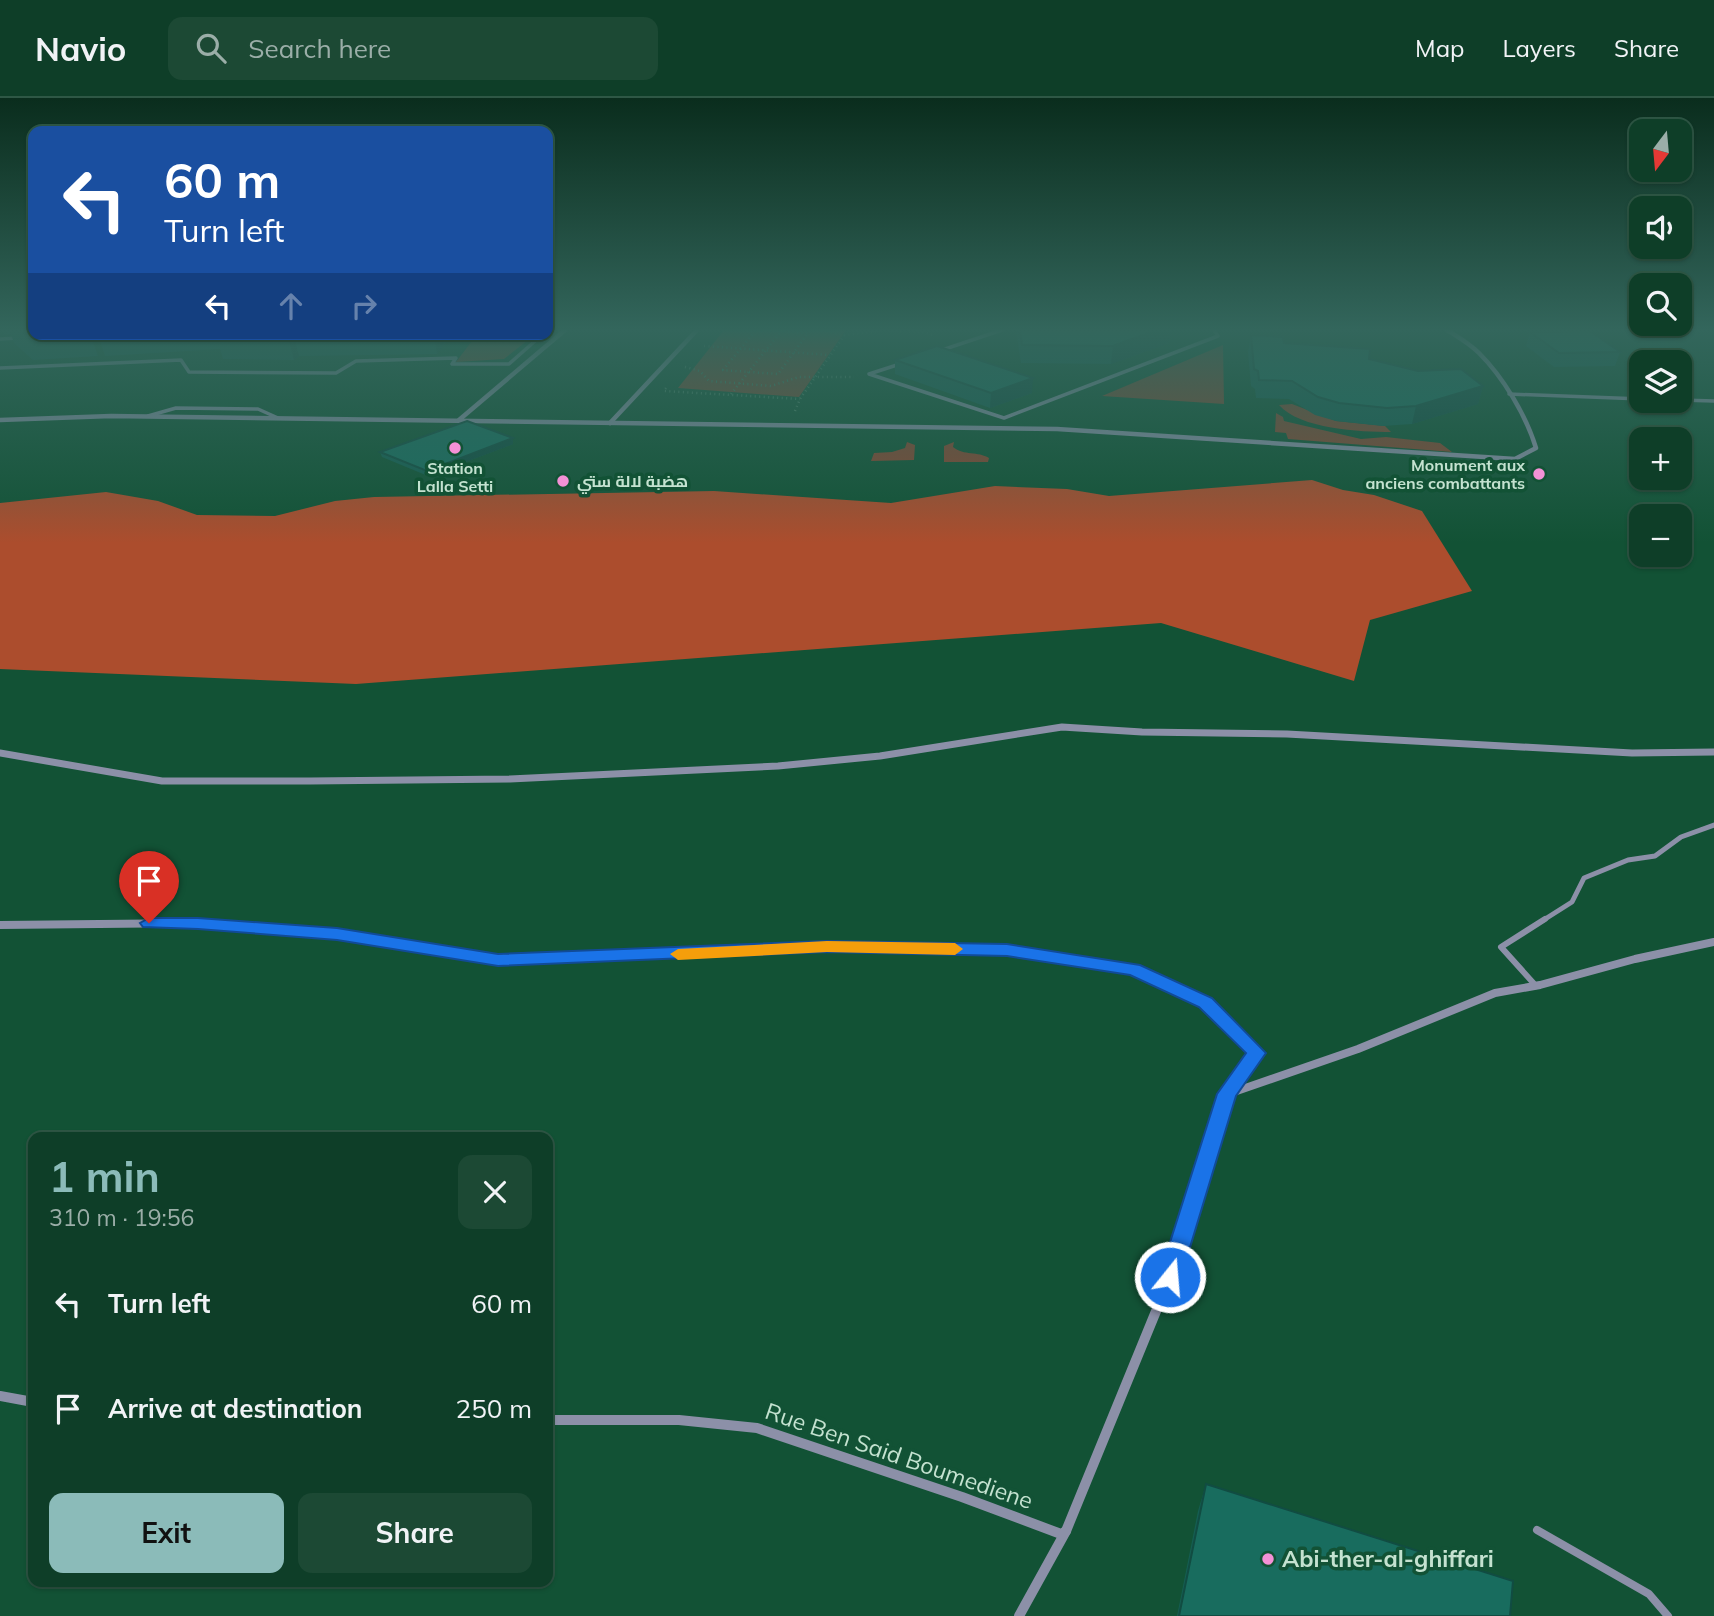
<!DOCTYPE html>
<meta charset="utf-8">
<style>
body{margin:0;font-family:Mulish,Cairo,sans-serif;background:#1c4934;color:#f1f3f6;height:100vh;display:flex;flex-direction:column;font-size:26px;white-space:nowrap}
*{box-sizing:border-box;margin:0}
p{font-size:23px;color:#9baea8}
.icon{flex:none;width:38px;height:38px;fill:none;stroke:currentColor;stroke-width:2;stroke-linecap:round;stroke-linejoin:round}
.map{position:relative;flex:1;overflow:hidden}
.side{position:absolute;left:28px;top:1034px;width:525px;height:455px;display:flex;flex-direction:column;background:#0e3e28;border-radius:14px;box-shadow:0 2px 5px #0004,0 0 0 2px #2e5745}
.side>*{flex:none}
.banner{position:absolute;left:28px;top:28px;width:525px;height:214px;border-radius:14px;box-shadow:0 2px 5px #0004,0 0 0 2px #2e5745;background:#1a4fa0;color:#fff;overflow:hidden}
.needle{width:46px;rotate:196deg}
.tools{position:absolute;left:1629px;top:21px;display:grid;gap:14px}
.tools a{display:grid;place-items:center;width:63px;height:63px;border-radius:14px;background:#0e3e28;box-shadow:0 2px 5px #0004,0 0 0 2px #2e5745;font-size:35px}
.pin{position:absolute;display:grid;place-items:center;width:60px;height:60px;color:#fff;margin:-72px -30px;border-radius:50% 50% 50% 0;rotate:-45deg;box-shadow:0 0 7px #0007}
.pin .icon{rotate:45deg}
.me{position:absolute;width:77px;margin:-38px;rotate:17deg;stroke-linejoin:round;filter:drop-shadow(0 0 5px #0008)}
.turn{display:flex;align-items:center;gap:24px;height:147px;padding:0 21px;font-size:32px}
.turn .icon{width:91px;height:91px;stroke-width:2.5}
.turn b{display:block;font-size:49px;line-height:60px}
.lanes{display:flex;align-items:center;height:66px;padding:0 21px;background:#0003;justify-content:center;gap:35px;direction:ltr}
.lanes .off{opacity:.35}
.round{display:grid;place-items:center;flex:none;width:74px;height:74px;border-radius:14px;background:#1c4934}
.overview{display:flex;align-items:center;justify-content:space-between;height:119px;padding:0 21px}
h1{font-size:42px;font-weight:700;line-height:52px;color:#8bbbb9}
.action{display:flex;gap:14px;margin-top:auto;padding:14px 21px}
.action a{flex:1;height:80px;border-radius:14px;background:#8bbbb9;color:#111;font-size:28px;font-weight:700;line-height:80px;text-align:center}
.action a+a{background:#1c4934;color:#f1f3f6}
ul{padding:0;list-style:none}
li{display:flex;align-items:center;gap:21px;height:105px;padding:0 21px}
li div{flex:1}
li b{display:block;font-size:26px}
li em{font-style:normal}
header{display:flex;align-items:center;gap:42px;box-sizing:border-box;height:98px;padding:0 35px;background:#0e3e28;border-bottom:2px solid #2e5745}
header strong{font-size:33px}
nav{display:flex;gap:38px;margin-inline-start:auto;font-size:24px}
.search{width:490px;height:63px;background:#1c4934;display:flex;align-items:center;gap:18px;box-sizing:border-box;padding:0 24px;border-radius:14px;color:#9baea8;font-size:26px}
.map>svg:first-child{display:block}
.green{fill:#88452f}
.forest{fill:#ac4d2d}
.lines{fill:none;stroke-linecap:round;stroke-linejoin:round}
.path{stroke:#52866c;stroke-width:2.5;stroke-dasharray:1 3.5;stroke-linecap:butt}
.service-far3{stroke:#8c90a8;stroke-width:3.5}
.service-far2{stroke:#8c90a8;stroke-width:5}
.service-far1{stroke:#8c90a8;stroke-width:6}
.service{stroke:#8c90a8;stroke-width:8}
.minor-far3{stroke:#8c90a8;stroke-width:4.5}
.minor-far2{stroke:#8c90a8;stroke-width:7}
.minor-far1{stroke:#8c90a8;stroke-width:8}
.minor{stroke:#8c90a8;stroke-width:10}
.wall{fill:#155d51}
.shaded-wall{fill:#114c42}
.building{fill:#186c5e;stroke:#114c42;stroke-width:2}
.route{fill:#1a73e8;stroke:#114b97;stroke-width:2}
.slow{fill:#f59e0b}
.poi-dot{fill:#f391d6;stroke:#125235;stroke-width:2.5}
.labels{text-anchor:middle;stroke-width:7;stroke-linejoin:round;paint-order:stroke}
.far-poi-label{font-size:16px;font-weight:bold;fill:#c4e2d0;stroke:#125235;text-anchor:end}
.near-street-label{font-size:23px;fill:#c4e2d0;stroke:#125235}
.near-poi-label{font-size:23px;font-weight:bold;fill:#c4e2d0;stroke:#125235;text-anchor:start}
</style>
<header>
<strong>Navio</strong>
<div class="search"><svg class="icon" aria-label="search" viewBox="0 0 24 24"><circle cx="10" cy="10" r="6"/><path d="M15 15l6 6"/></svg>Search here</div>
<nav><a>Map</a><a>Layers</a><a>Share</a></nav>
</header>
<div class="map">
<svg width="1714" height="1518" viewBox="0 0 1714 1518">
<rect width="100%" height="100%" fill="#125235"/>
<g class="green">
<polygon points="724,232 846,232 799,299 678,290"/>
<polygon points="475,239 528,242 504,261 456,264"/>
<polygon points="1223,247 1224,306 1102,298"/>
<path d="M 1292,306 L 1336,323 L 1385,328 L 1391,334 C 1360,334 1300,331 1279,307 Z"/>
<polygon points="1276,315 1283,319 1284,323 1361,341 1386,339 1440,345 1452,354 1288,341 1286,335 1275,334"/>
<polygon points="907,344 915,347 914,362 871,363 874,355 892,354 905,350"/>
<path d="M 954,344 L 953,349 C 964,358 978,353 989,360 L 988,364 L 944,364 L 944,348 Z"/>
</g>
<polygon class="forest" points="1312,382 1343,392 1374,397 1422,413 1472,493 1370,522 1354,583 1161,525 356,586 0,571 0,405 106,394 158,403 197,417 275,418 335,403 374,399 714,393 891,405 995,388 1067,391 1109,398"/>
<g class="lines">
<g class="path">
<polyline points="822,232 844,237 889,232"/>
<polyline points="891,233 924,234 935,238"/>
<polyline points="704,248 830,257"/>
<polyline points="685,269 700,273 709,283 771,288 799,279 854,279"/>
<polyline points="722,272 778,276 808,235 757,232"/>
<polyline points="723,272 756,232"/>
<polyline points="666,290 664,293 800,301"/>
<polyline points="731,296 782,232"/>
<polyline points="795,313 800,301 848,232"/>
</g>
<g class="service-far3">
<polyline points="84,237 99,236"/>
<polyline points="0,241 18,240"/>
<polyline points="939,253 1002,232"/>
<polyline points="900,266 869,276 1004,320 1218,238 1214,232"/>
<polyline points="0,270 181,262 189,274 336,275 356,263 456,260 452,266 509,266 543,236"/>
<polyline points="1509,296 1642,301"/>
<polyline points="1680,302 1714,303"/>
<polyline points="148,318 176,310 258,311 278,320"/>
</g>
<polyline class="service-far2" points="1542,823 1572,804 1584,780 1628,762 1655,758 1681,739 1714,727"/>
<polyline class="service-far1" points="1536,888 1501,849 1545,821"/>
<polyline class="service" points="1537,1432 1649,1496 1668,1518"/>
<g class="minor-far3">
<path d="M 0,322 L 111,318 L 1057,331 L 1515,361 L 1536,350 C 1526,317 1503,279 1479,255 C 1470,246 1458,239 1447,232"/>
<polyline points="459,322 565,232"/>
<polyline points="610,325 697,232"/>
</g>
<polyline class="minor-far2" points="0,655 162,683 310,683 510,681 778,668 880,658 1062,629 1142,634 1287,636 1632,655 1714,654"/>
<g class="minor-far1">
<polyline points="0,827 198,825 337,836 498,862 827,848 1007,852 1134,871 1206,905 1257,955 1227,996 1185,1131"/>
<polyline points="1228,996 1358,951 1495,895 1540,887 1635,861 1714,844"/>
</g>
<g class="minor">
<polyline points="0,1298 33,1304"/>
<polyline points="548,1322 679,1322 757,1330 962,1399 1061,1436 1066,1433"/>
<polyline points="1019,1518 1066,1433 1170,1179 1186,1129"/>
</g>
</g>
<g class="wall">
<polygon points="0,232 33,232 33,236 90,236 98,258 33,262 14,245 11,236 5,236"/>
<polygon points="1016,232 1171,232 1169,245 1111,266 1021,265"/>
<polygon points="1530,234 1620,254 1615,268 1554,269 1526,248"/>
<polygon points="98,236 452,236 437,256 299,258 294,262 223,261 220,251 105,258"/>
<polygon points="1251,237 1284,245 1369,261 1483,288 1478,306 1412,326 1383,328 1336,323 1315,317 1289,301 1256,300 1255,291 1251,288 1248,254"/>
<polygon points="895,262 1032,295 990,310 895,276"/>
<polygon points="513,340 513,346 428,378 382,359 380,354"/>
<polygon points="1206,1386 1510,1518 1177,1518 1198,1413"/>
</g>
<g class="shaded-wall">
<polygon points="1156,232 1171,232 1169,245 1111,266 1113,248"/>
<polygon points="291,236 293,236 299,258 294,262 288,239"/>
<polygon points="434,236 452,236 437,256"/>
<polygon points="1033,280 1032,295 990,310 991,295"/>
<polygon points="1483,288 1478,306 1412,326 1416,308"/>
<polygon points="513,340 513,346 428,378 427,373"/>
</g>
<g class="building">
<polygon points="20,232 33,232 33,235 24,236"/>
<polygon points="1020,232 1156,232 1113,248 1022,247"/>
<polygon points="1590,233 1620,254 1559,255 1530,234"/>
<polygon points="217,236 291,236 288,239 216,238"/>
<polygon points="1251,237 1283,239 1284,245 1370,251 1369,261 1418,273 1461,271 1483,288 1416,308 1387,310 1339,305 1318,299 1292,283 1259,282 1258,273 1254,271"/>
<polygon points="937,248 1033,280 991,295 895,262"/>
<polygon points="467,323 513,340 427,373 380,354"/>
<polygon points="1206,1386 1513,1483 1510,1518 1179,1518"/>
</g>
<linearGradient id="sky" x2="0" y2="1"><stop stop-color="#0a2d1d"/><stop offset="0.52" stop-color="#33665c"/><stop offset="1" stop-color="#33665c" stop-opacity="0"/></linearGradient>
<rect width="1714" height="445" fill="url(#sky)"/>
<polygon class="route" points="149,820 198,820 337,830 498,856 827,843 1007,846 1140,867 1212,900 1266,955 1236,998 1181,1179 1178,1186 1170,1188 1162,1186 1159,1179 1217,996 1246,955 1199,909 1130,877 1007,858 827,854 498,868 337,842 198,831 143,829 140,825"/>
<polygon class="slow" points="827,843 955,845 963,851 955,857 827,854 678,862 670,856 678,851"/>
<g class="poi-dot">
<circle cx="455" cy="350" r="7"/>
<circle cx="1539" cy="376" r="7"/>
<circle cx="563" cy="383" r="7"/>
<circle cx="1268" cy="1461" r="7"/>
</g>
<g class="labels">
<g class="far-poi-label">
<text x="1525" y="373">Monument aux<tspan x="1525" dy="18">anciens combattants</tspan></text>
<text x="455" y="376" text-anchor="middle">Station<tspan x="455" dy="18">Lalla Setti</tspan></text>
<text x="577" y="389" text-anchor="start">هضبة لالة ستي</text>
</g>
<g class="near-street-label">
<text transform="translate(899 1358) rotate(19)" y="8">Rue Ben Said Boumediene</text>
</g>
<g class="near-poi-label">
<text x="1282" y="1469">Abi-ther-al-ghiffari</text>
</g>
</g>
</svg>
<div class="tools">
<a><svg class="needle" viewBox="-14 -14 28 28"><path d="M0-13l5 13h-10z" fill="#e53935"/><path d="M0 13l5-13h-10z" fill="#9baea8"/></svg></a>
<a><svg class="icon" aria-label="sound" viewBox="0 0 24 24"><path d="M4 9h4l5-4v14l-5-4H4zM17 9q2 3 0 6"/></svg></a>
<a><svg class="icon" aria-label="search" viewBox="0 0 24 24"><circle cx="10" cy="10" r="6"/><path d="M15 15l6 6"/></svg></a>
<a><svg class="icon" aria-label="layers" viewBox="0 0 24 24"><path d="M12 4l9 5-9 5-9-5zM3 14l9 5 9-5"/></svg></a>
<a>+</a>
<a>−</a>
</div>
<div class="pin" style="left:149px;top:825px;background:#d93025"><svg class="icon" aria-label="arrive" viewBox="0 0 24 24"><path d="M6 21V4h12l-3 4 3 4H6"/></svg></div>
<svg class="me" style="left:1170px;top:1179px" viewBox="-20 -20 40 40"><circle r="17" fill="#1a73e8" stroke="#fff" stroke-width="3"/><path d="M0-11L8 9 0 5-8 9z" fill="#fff"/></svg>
<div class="banner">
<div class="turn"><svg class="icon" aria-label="left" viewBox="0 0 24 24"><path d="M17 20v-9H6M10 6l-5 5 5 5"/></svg><div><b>60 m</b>Turn left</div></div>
<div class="lanes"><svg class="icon" aria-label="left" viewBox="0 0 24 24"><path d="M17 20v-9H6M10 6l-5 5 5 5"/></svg><svg class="icon off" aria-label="ahead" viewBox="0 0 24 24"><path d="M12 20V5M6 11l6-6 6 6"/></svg><svg class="icon off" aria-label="right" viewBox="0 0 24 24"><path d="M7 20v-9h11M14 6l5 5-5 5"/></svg></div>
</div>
<section class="side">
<div class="overview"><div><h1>1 min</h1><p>310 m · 19:56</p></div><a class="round"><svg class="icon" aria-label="close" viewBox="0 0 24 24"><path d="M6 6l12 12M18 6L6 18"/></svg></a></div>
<ul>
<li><svg class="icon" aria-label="left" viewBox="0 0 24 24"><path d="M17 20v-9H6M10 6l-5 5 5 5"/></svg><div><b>Turn left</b></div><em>60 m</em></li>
<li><svg class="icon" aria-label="arrive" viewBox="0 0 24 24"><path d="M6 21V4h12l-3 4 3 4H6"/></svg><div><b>Arrive at destination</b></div><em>250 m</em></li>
</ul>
<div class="action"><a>Exit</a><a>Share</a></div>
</section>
</div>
